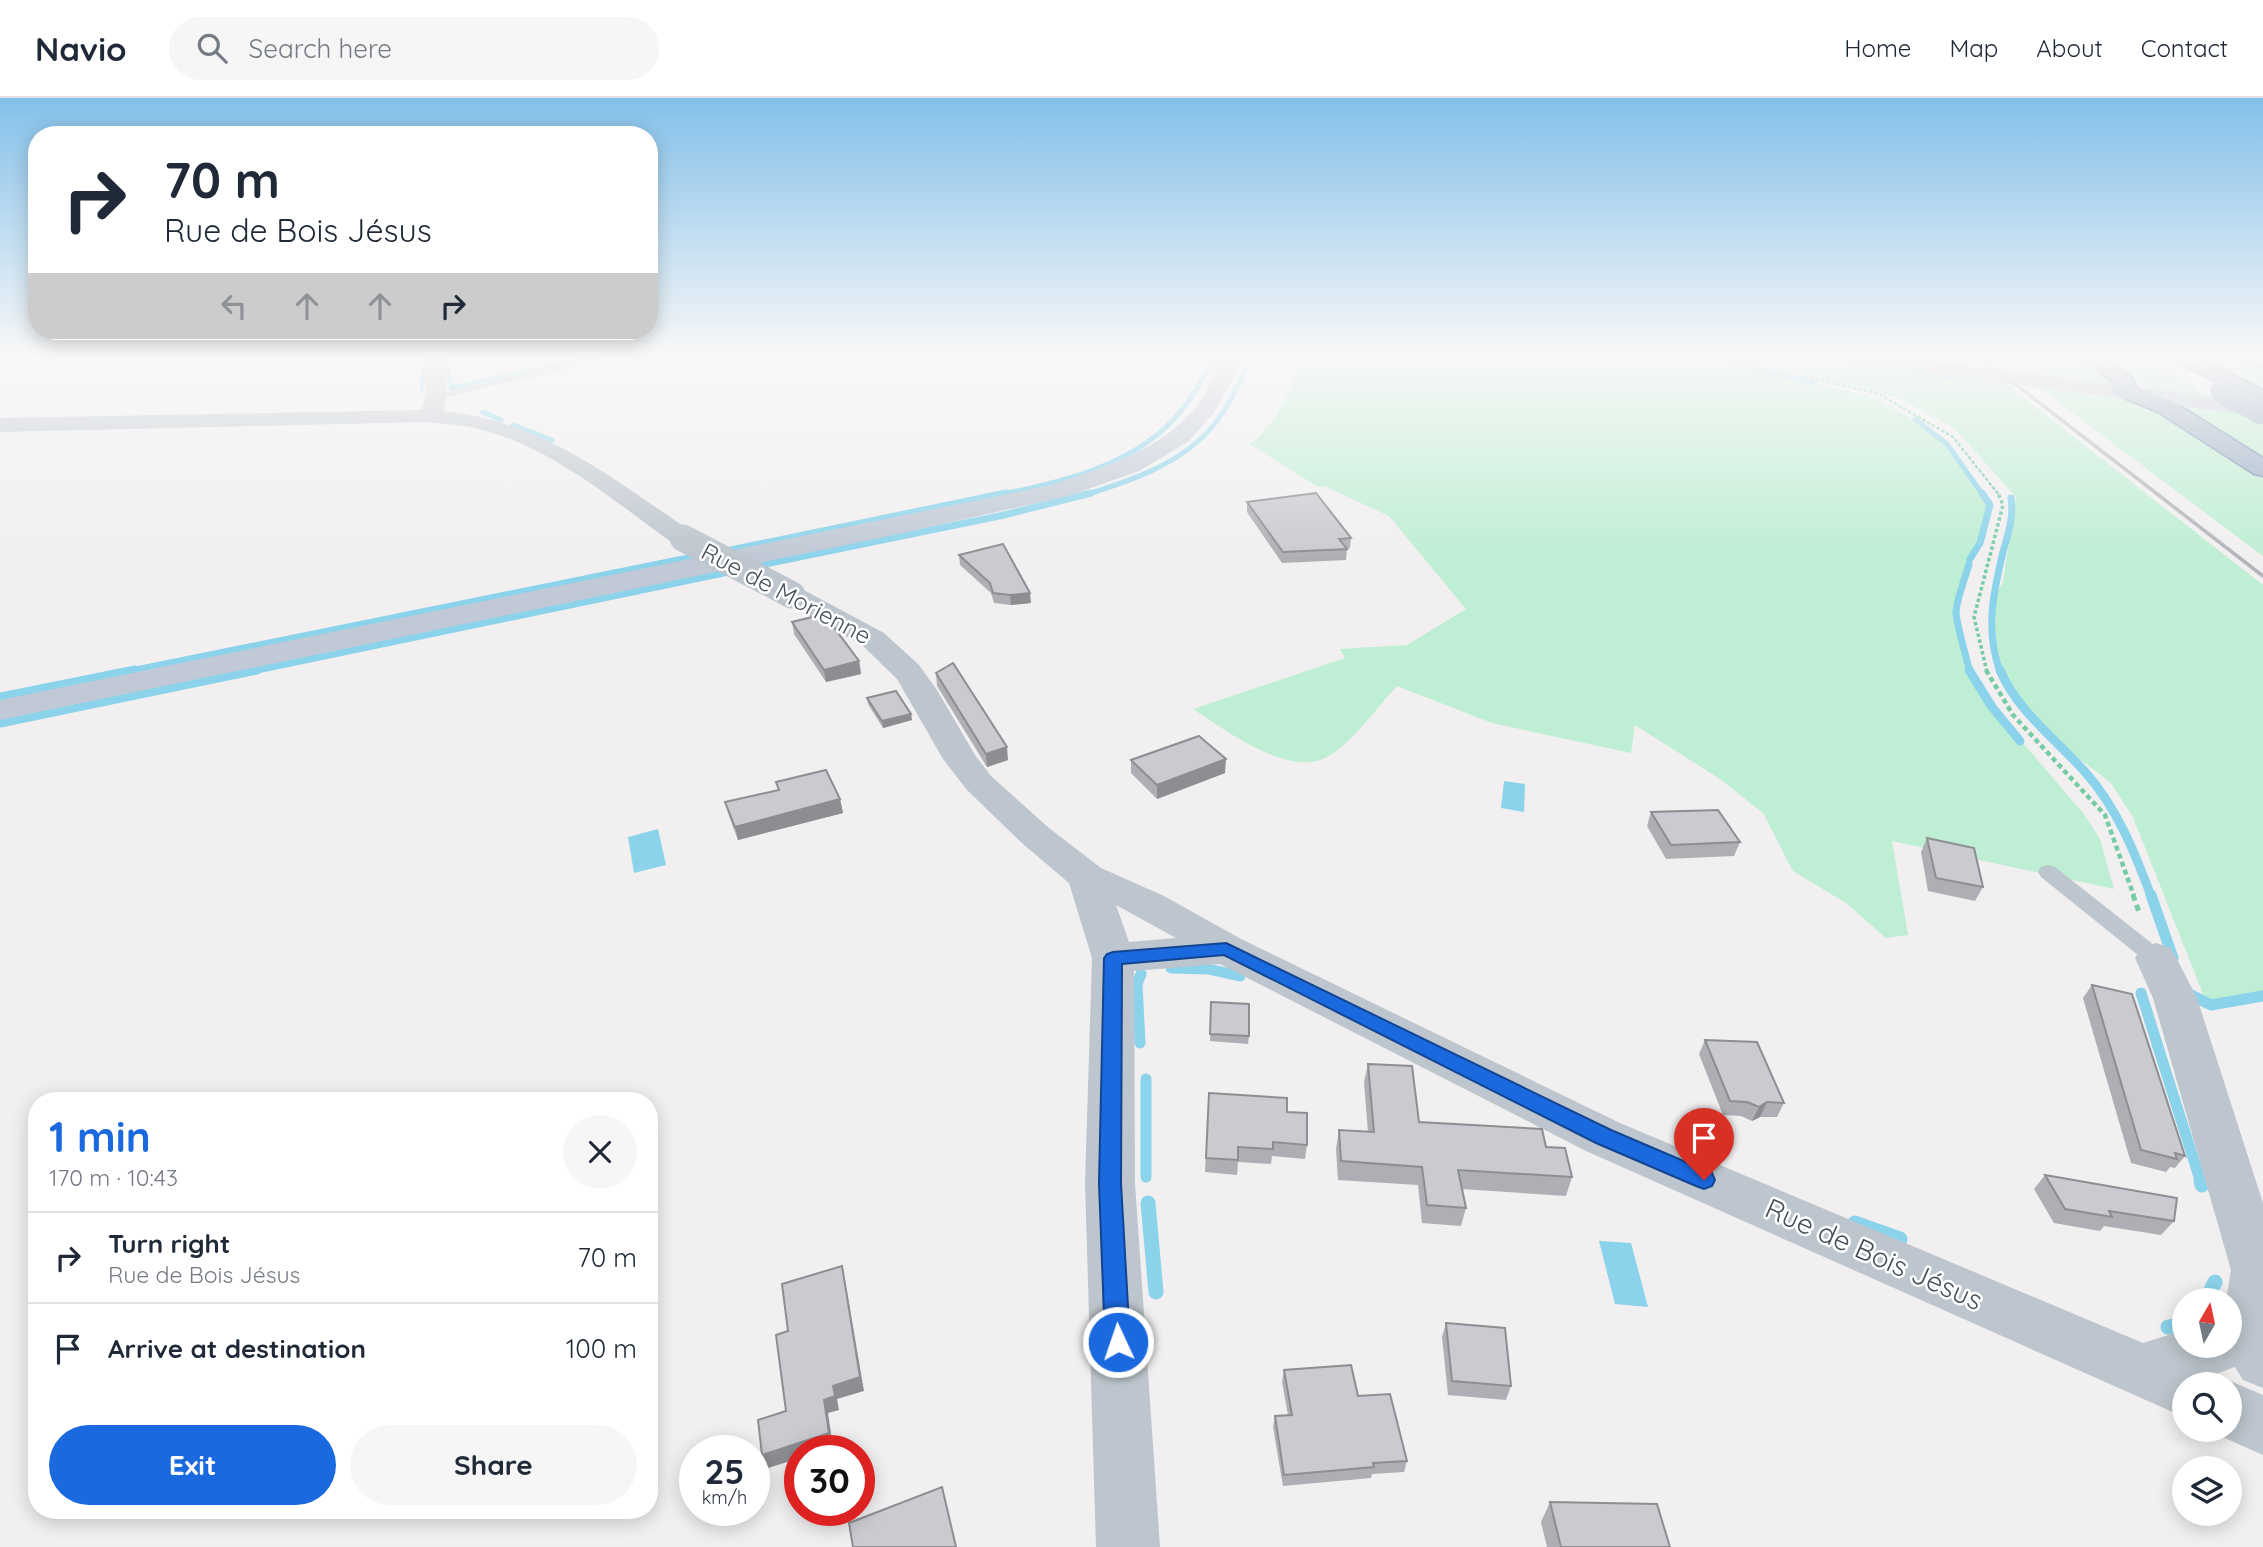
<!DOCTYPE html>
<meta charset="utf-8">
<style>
body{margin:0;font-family:Quicksand,sans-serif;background:#f6f6f7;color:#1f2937;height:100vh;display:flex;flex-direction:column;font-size:26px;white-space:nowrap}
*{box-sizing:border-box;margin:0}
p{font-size:23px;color:#747a83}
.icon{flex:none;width:38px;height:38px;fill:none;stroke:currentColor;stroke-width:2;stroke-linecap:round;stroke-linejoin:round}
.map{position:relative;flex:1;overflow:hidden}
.details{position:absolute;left:28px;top:994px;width:630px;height:427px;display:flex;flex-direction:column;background:#fff;border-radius:28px;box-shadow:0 4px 18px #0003}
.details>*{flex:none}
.banner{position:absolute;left:28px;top:28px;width:630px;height:214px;border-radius:28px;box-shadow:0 4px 18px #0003;background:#fff;color:#1f2937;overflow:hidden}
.needle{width:46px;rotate:9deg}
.controls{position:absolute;left:2172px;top:1190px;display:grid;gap:14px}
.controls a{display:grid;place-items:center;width:70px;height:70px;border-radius:50%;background:#fff;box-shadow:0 4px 18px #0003;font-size:35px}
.speed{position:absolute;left:679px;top:1337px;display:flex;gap:14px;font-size:35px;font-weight:700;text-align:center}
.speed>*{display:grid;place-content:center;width:91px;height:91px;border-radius:50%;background:#fff;box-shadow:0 4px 18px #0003;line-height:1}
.speed small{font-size:18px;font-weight:400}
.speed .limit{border:10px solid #d22;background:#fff;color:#111}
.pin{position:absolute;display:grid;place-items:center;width:60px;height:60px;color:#fff;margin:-72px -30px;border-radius:50% 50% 50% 0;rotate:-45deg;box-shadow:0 0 7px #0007}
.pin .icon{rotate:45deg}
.me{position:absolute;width:77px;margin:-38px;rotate:357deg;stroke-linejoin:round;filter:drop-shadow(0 0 5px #0008)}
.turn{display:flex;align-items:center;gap:24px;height:147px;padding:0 21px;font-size:32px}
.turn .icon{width:91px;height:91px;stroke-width:2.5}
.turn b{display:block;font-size:49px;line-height:60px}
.lanes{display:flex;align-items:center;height:66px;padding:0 21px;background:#0003;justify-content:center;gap:35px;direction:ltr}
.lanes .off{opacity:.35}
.round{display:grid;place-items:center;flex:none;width:74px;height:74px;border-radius:37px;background:#f6f6f7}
.headline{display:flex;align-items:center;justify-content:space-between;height:119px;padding:0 21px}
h1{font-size:42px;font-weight:700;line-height:52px;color:#1b69df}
.cta{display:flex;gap:14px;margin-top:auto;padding:14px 21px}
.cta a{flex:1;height:80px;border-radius:42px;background:#1b69df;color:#fff;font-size:28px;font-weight:700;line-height:80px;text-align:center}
.cta a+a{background:#f6f6f7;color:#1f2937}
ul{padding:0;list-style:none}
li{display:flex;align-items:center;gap:21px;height:91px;padding:0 21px;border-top:2px solid #e0e1e3}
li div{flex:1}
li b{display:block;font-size:26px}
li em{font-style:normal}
header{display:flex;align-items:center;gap:42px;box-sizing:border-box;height:98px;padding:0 35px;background:#fff;border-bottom:2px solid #e0e1e3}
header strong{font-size:33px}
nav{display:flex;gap:38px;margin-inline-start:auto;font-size:24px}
.search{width:490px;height:63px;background:#f6f6f7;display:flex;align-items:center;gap:18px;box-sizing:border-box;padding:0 24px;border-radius:38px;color:#747a83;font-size:26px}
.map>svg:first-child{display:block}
.green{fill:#beeed3}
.water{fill:#8bd3eb}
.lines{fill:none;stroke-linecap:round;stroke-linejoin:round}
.stream-far4{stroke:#8bd3eb;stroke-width:5}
.stream-far3{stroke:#8bd3eb;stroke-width:7}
.stream-far2{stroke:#8bd3eb;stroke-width:9}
.stream-far1{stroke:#8bd3eb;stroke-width:11}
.stream{stroke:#8bd3eb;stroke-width:15}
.trunk-casing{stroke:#728aa9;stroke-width:3}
.path-far3{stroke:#76cca5;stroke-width:2.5;stroke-dasharray:3.5 2;stroke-linecap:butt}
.path-far2{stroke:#76cca5;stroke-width:3.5;stroke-dasharray:3.5 2.5;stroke-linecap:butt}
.path-far1{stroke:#76cca5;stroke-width:4.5;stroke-dasharray:5 3.5;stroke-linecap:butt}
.path{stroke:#76cca5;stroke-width:5;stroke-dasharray:6 4.5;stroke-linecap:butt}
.service{fill:#bdc6ce;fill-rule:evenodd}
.minor{fill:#bdc6ce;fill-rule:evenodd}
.secondary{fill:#c0c9d5;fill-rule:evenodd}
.trunk{fill:#9baec5;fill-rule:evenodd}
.rail{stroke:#b1b4b9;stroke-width:3.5}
.trunk-bridge-casing{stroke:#728aa9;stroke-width:24;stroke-linecap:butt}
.minor-bridge{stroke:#bdc6ce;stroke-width:27}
.trunk-bridge{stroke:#9baec5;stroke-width:23}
.wall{fill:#adafb4}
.shaded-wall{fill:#8d8e92}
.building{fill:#c9cbd1;stroke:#8d8e92;stroke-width:2}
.route{fill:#1b69df;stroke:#124491;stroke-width:2}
.labels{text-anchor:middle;stroke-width:5;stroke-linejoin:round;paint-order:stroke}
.street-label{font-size:24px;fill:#47515c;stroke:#fff}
.near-street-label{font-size:28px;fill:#47515c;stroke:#fff}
</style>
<header>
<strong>Navio</strong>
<div class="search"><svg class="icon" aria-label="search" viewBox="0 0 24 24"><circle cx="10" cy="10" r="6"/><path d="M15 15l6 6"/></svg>Search here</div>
<nav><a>Home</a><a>Map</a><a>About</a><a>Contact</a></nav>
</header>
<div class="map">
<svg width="2263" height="1449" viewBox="0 0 2263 1449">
<rect width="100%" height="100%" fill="#f1efef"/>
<g class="green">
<path d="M 1303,258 L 1701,258 L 1742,271 L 1867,297 L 1927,329 L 1947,346 L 1990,407 L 1956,511 L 1956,523 L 1964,543 L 1972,580 L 1992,609 L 2083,715 L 2100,741 L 2114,791 L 1892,743 L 1908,837 L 1886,840 L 1846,805 L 1793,773 L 1763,715 L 1720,681 L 1635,627 L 1631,655 L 1492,625 L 1397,588 C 1377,609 1351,647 1325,660 C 1287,679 1224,631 1193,611 L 1345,560 L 1340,551 L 1407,547 L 1466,511 L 1389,418 L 1324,388 L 1318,389 L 1250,346 C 1279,325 1290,290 1303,258 Z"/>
<polygon points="1728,258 1763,258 1793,266 1815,258 1890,271 2005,285 2263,487 2263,900 2223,903 2205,901 2133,719 2110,684 2044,634 2025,611 1994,559 1989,529 1990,506 2003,484 2016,399 1954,330 1900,300"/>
<polygon points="1881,258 1970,258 1990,274"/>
<polygon points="1997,258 2076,258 2114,284 2108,287 2022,277"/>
<polygon points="2094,258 2141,258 2197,289 2193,290 2212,301 2153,293"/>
<polygon points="2197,258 2245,258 2263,265 2263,292"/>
<polygon points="2038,289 2141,304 2263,378 2263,458"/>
<polygon points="2190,308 2242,315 2263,327 2263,366 2182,311"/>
</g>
<g class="water">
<polygon points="1504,683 1525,686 1524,714 1501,710"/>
<polygon points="658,731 666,767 634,775 628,739"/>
<polygon points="1599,1143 1631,1145 1648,1209 1615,1206"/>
</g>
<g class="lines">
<g class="stream-far4">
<polyline points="445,258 449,281"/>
<polyline points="1710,258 1747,270 1816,285"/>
<polyline points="1815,258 1955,279"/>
<polyline points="451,286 451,290 601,258"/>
<polyline points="422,291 426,258"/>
<polyline points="483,314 501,322"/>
<polyline points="1915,321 1947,346 1983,397"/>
<polyline points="513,327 552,342"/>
<path d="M 998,397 C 1058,385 1130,369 1174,321 C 1191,303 1203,280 1215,258"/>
<path d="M 1085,397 C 1130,383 1181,366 1212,329 C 1230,308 1240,282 1252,258"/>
</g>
<g class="stream-far3">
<polyline points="721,454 1006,395"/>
<polyline points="1970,461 1980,445 1990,407 1982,395"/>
<path d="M 1969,466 C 1965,481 1957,499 1956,514 C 1956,523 1967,563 1970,574"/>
<polyline points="751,469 1004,417 1091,395"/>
<polyline points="126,574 703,457"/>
<polyline points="248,574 733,473"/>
<path d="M 2000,574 C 1985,532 1993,496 2003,454 C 2008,436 2014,419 2011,400"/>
</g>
<g class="stream-far2">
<polyline points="1969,572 1992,609 2020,643"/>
<path d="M 2000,572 C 2017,613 2057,642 2086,675 C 2117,710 2135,755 2151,798"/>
<polyline points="0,599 135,572"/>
<polyline points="0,625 257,572"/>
</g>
<g class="stream-far1">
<polyline points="2151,797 2173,860"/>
<polyline points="1171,870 1208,871 1240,878"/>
<polyline points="2141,895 2201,1085"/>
<polyline points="2189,896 2211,907 2263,898"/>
<polyline points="1140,945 1137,886 1141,876"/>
<polyline points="1146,981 1146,1079"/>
</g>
<g class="stream">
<polyline points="2201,1083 2202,1087"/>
<polyline points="1148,1105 1156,1194"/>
<polyline points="1855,1125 1900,1141"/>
<polyline points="2206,1202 2215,1184"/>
<polyline points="2168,1229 2184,1226"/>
</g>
<defs>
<g id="trunk">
<polygon points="2079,258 2102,258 2132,279 2136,289 2174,304 2263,360 2263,378 2254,376 2158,314 2114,296 2111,291 2115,286"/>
<polygon points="2171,258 2196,258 2263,292 2263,308 2174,262"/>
<polygon points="2241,258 2263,258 2263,269 2244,262"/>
</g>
</defs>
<use href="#trunk" class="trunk-casing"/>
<g class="path-far3">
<polyline points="1719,258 1879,296 1953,339 1999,397"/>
<polyline points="588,264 615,258"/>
</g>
<polyline class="path-far2" points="1987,574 1974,519 2003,407 1998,395"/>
<polyline class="path-far1" points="1986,572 2013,617 2105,717 2134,798"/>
<polyline class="path" points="2133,797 2139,814"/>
<g class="service">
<polygon points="569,265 573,266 573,270 437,301 432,298"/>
<polygon points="2048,767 2055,769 2164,855 2167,860 2164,865 2156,868 2148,865 2041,779 2038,774 2041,769"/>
</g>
<g class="minor">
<path d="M 424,258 L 444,258 L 447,298 L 443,313 C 543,323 612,380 692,434 L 696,440 L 692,446 L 683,448 L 674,446 C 615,404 556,352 486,333 C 467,327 447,326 428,324 L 0,334 L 0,320 L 422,312 L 427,290 Z"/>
<path d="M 792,489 L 802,491 L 884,535 L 919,567 L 937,592 L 975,657 L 991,678 L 1049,730 L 1101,770 L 1164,798 L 1241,841 L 1620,1025 L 2143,1245 L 2184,1232 L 2184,1248 L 2230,1248 L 2230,1202 L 2226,1202 L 2231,1172 L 2153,900 L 2135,860 L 2141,850 L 2156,845 L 2171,850 L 2197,900 L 2263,1105 L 2263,1290 L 2243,1282 L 2235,1269 L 2208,1279 L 2211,1286 L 2184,1286 L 2184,1319 L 1586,1053 L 1220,866 L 1134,873 L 1135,1085 L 1160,1449 L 1096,1449 L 1085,1085 L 1092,860 L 1069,785 L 1023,746 L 967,692 L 943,661 L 897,581 L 862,547 L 782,503 L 778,497 L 782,491 ZM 1116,807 L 1176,840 L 1129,844 Z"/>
<polygon points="2230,1283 2263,1297 2263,1357 2209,1333 2230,1332 2230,1286 2222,1286"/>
</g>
<g class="secondary">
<path d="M 1225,258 L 1245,258 L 1216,312 L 1189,343 L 1139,373 L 1068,398 L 875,441 L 0,622 L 0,602 L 1052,387 C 1103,369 1160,353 1195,310 C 1207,295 1215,275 1225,258 Z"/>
<polygon points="1836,258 1892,258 2263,305 2263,319 1846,264 1839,262"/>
</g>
<use href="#trunk" class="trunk"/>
<polyline class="rail" points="1979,258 2263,478"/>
<defs>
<polyline id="trunk-bridge" points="2222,293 2263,315"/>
</defs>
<use href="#trunk-bridge" class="trunk-bridge-casing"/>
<polyline class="minor-bridge" points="683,440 792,497"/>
<use href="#trunk-bridge" class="trunk-bridge"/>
</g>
<g class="wall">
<polygon points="1247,404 1351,440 1350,450 1347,451 1346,462 1282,465 1247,414"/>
<polygon points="959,457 1031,505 1011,507 994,505 991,495 960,467"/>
<polygon points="792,524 827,525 859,563 861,576 826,584 794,536"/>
<polygon points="936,575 1008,662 987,669 937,588"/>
<polygon points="867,600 912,622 883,630 868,606"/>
<polygon points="1131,662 1225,675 1157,701 1131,675"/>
<polygon points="840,701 843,715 738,742 729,718 725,704"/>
<polygon points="1651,714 1740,744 1734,758 1666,761 1647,728"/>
<polygon points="1927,740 1983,789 1975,803 1928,793 1921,754"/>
<polygon points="2092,887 2185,1058 2175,1070 2170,1069 2166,1074 2131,1065 2083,900"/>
<polygon points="1211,904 1249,938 1248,946 1210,943"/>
<polygon points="1705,942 1784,1005 1777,1019 1760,1019 1752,1023 1741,1018 1723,1017 1699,956"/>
<polygon points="1368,966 1419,1024 1546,1049 1572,1079 1566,1098 1462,1091 1466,1110 1461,1128 1422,1125 1418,1087 1338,1082 1336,1051 1339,1032 1368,1034 1364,984"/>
<polygon points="1209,995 1287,1014 1307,1047 1305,1061 1272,1058 1271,1066 1238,1064 1237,1077 1205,1074"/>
<polygon points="2045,1077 2174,1123 2161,1137 2104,1128 2100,1133 2054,1125 2034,1091"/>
<polygon points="1446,1225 1511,1288 1506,1302 1448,1297 1442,1239"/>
<polygon points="1284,1272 1358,1298 1407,1363 1404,1374 1372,1376 1371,1380 1283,1388 1273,1329 1275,1318 1288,1317 1282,1284"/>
<polygon points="1550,1404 1670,1449 1547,1449 1541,1424"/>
</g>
<g class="shaded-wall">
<polygon points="1030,495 1031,505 1011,507 1010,497"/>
<polygon points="859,563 861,576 826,584 824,572"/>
<polygon points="911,616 912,622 883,630 882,623"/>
<polygon points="1007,649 1008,662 987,669 986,656"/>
<polygon points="1226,661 1225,675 1157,701 1157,687"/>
<polygon points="840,701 843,715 738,742 735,729"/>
<polygon points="1767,1004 1760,1019 1752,1023 1759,1009"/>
<polygon points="842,1168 845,1182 864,1293 837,1301 839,1312 828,1315 833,1349 821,1353 800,1353 800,1360 768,1370 762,1357 824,1302 833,1288"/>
</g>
<g class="building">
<polygon points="1316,395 1351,440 1339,441 1347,451 1283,454 1247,404"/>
<polygon points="1003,446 1030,495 1010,497 993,495 990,485 959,457"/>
<polygon points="821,517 827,525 830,524 859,563 824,572 792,524"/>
<polygon points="953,565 1007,649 986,656 936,575"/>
<polygon points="896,593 911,616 882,623 867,600"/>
<polygon points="1199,638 1226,661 1157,687 1131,662"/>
<polygon points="826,672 840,701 735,729 725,704 779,692 776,684"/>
<polygon points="1718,712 1740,744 1671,747 1651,714"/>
<polygon points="1927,740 1974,750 1983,789 1936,780"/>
<polygon points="2092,887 2132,896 2185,1058 2175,1055 2177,1061 2141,1052"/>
<polygon points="1211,904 1249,906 1249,938 1210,936"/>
<polygon points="1705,942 1757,944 1784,1005 1767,1004 1759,1009 1747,1004 1730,1003"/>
<polygon points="1368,966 1412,968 1419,1024 1542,1031 1546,1049 1565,1050 1572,1079 1458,1072 1466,1110 1427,1107 1422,1069 1341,1063 1339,1032 1374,1034"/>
<polygon points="1209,995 1287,1000 1287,1014 1307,1015 1307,1047 1273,1044 1273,1051 1238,1049 1238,1062 1206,1060"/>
<polygon points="2045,1077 2177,1100 2174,1123 2109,1113 2112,1119 2065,1111"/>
<polygon points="842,1168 860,1279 833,1288 835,1298 824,1302 829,1335 762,1357 758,1322 786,1313 776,1237 788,1233 782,1186"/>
<polygon points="1446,1225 1505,1230 1511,1288 1452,1283"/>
<polygon points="1351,1267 1358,1298 1390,1296 1407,1363 1373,1365 1374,1369 1284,1377 1275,1318 1292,1317 1284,1272"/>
<polygon points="942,1389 956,1449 853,1449 849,1425"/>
<polygon points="1550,1404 1657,1406 1670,1449 1561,1449"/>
</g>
<linearGradient id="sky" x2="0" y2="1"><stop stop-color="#83c0e9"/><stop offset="0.56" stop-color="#f9f8f8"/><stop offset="1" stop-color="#f9f8f8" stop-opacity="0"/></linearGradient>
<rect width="2263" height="461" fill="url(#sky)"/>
<polygon class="route" points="1226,845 1611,1032 1712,1075 1715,1082 1712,1088 1704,1091 1696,1088 1596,1045 1224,857 1122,866 1121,1085 1130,1244 1126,1253 1118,1256 1109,1253 1105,1244 1099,1085 1104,860 1107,856 1113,854"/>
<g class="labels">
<g class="street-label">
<text transform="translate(786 496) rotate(28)" y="8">Rue de Morienne</text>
</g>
<g class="near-street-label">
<text transform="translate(1874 1156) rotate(24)" y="10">Rue de Bois Jésus</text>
</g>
</g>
</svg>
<div class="controls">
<a><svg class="needle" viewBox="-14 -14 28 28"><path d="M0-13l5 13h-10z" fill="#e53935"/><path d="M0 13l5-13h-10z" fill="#747a83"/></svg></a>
<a><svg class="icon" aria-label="search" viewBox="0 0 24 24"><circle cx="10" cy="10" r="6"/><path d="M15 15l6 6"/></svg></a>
<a><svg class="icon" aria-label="layers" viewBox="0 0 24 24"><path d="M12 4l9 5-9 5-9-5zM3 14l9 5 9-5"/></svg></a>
</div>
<div class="speed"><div>25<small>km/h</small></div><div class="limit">30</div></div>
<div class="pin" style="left:1704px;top:1082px;background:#d93025"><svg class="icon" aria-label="arrive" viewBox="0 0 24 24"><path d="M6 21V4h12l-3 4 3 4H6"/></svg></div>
<svg class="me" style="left:1118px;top:1244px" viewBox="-20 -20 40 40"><circle r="17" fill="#1b69df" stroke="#fff" stroke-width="3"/><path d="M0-11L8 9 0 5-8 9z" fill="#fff"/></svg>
<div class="banner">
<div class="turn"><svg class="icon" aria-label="right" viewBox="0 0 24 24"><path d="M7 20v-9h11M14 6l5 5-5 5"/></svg><div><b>70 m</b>Rue de Bois Jésus</div></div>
<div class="lanes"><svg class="icon off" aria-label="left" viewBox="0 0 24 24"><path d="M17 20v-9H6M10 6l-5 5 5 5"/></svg><svg class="icon off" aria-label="ahead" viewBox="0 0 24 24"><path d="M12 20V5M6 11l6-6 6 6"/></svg><svg class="icon off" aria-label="ahead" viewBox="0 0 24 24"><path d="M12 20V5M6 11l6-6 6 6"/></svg><svg class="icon" aria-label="right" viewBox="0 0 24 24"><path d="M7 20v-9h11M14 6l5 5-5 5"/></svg></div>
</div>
<section class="details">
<div class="headline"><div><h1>1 min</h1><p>170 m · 10:43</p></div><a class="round"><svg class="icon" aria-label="close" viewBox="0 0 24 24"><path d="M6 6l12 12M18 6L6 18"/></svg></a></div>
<ul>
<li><svg class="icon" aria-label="right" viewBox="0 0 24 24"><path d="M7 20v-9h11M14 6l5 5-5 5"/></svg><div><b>Turn right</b><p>Rue de Bois Jésus</p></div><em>70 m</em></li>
<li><svg class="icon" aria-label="arrive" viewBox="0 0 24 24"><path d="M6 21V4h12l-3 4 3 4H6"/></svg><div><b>Arrive at destination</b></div><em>100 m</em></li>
</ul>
<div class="cta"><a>Exit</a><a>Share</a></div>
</section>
</div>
